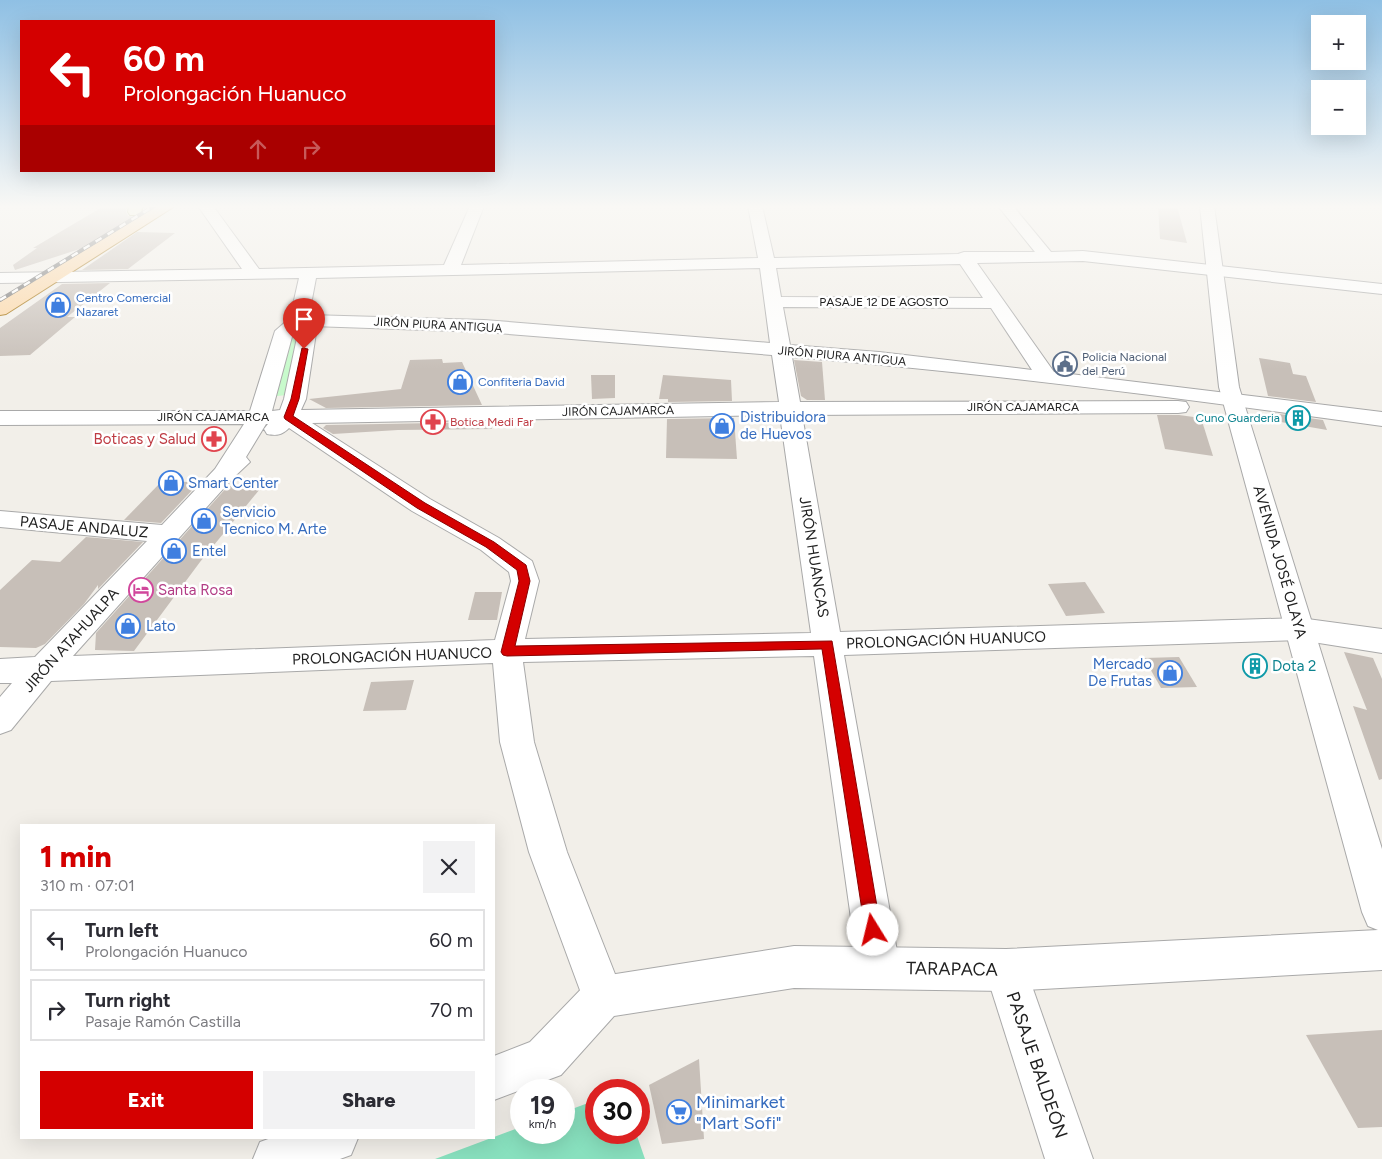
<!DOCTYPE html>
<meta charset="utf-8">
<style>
body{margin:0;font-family:Figtree,sans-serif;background:#f2f2f3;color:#2b2b33;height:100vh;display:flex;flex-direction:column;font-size:19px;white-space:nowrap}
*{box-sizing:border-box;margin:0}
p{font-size:16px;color:#7c7c81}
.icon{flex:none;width:28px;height:28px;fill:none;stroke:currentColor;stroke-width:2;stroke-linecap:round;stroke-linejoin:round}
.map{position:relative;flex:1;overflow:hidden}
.drawer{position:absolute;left:20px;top:824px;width:475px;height:315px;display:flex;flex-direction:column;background:#fff;border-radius:0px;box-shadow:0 5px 20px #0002}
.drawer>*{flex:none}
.hud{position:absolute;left:20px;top:20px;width:475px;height:152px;border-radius:0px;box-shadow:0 5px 20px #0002;background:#d40000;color:#fff;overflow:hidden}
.buttons{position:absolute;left:1311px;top:15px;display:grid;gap:10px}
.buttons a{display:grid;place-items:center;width:55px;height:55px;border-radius:0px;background:#fff;box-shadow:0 5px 20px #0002;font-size:25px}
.speed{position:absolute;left:510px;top:1079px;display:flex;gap:10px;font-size:25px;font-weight:700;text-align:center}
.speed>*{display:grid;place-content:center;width:65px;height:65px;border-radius:50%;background:#fff;box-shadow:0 5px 20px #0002;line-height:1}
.speed small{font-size:12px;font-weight:400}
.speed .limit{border:8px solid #d22;background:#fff;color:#111}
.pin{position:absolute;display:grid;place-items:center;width:42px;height:42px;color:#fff;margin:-51px -21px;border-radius:50% 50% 50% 0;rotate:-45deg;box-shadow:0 0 5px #0007}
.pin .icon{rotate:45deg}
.me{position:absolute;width:55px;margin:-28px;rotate:351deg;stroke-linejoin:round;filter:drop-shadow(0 0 4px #0008)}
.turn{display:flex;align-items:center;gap:18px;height:105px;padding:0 20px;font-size:22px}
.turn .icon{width:65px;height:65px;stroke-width:2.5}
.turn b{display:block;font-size:35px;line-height:42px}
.lanes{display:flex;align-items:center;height:48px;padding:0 20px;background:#0003;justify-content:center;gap:25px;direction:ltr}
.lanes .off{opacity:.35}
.round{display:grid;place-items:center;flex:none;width:52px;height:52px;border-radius:0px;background:#f2f2f3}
.overview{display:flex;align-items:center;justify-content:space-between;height:85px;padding:0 20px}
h1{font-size:30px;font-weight:800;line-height:38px;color:#d40000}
.cta{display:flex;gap:10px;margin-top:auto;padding:10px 20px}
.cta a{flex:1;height:58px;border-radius:0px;background:#d40000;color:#fff;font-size:20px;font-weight:800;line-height:58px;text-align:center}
.cta a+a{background:#f2f2f3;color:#2b2b33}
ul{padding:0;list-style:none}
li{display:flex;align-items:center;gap:15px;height:62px;margin:0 10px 8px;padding:0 10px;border:2px solid #e1e1e2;border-radius:0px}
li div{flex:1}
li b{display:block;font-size:19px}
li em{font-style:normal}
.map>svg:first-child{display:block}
.park{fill:#c8facc}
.pitch{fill:#88e0be}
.building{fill:#c7bfb8}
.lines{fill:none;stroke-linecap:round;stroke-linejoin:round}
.minor-casing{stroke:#a9a9a9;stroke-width:2}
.tertiary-casing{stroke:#a9a9a9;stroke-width:2}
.secondary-casing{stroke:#707d05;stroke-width:2}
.primary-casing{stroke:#a06b00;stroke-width:2}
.minor{fill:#fff;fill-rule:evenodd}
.tertiary{fill:#fff;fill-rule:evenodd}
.secondary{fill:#f7fabf;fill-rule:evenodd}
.primary{fill:#fcd6a4;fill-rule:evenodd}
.rail-casing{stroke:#707070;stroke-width:4}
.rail{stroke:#fff;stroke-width:2.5;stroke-dasharray:7;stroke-linecap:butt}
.route{fill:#d40000;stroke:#8a0000}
.labels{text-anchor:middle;stroke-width:5;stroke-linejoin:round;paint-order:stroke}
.far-shop-label{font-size:12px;fill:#366cbe;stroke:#fff;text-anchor:start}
.far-street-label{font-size:12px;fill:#222;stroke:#fff}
.far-service-label{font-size:12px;fill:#4e5e75;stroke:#fff;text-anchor:start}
.far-culture-label{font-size:12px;fill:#0d838f;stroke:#fff;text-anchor:end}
.far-health-label{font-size:12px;fill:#be3a42;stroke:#fff;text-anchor:start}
.shop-label{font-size:15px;fill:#366cbe;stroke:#fff;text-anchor:start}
.health-label{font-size:15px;fill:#be3a42;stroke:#fff;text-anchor:end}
.street-label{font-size:15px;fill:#222;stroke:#fff}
.hotel-label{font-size:15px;fill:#b23c85;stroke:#fff;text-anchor:start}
.culture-label{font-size:15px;fill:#0d838f;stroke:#fff;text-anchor:start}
.near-street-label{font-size:18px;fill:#222;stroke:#fff}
.near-shop-label{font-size:18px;fill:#366cbe;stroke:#fff;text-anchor:start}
</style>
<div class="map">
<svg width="1382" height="1159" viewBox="0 0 1382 1159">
<rect width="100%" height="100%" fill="#f2efe9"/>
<polygon class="park" points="300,326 287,395 268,397 287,338"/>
<polygon class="pitch" points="596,1100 596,1132 636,1133 645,1159 435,1159 521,1127 521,1132 564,1132 564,1112"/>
<g class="building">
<polygon points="104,206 127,206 126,212 128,216 136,217 86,247 15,270 13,265 37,248 33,248"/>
<polygon points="1158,206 1177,206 1187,243 1160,239"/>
<polygon points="137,232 175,233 128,269 82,270"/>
<polygon points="110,283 67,317 75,317 30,355 0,356 0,328 62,284"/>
<polygon points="1259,358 1290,363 1293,374 1306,376 1316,402 1268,396"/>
<polygon points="442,359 443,363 462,362 482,405 326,408 309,399 401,389 410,360"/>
<polygon points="794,360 822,362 825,400 807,400 801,396"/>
<polygon points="591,375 615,375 615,398 592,399"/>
<polygon points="663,375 731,380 732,401 668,402 668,399 659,399"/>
<polygon points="1272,413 1323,420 1327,430 1275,421"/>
<polygon points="1157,415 1179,415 1201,418 1213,456 1165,449"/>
<polygon points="734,418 737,459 666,458 667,419"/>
<polygon points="489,422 492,429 398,430 333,434 323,428 326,425"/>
<polygon points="163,480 199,483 161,523 124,520"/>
<polygon points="228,486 260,489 200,562 134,651 95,650 96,633"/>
<polygon points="86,537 143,542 98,589 98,585 84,604 45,644 36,648 0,647 0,590 32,560 60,562"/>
<polygon points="1085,582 1105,613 1066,616 1048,584"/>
<polygon points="475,592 502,592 497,620 468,620"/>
<polygon points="1344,652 1373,658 1382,679 1382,779 1379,780 1353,706 1367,710"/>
<polygon points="1179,657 1197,687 1161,688 1144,658"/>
<polygon points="414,680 406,710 363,711 371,682"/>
<polygon points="1382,1030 1382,1127 1358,1128 1306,1035"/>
<polygon points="699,1059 704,1139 662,1144 649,1085"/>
</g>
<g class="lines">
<defs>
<g id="minor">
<path d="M 198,206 L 213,206 L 259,269 L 444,265 L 470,206 L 484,206 L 461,265 L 758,258 L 748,206 L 762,206 L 774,258 L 958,254 L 964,252 L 1035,252 L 998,206 L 1013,206 L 1051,252 L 1083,251 L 1382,284 L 1382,294 L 1083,261 L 977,263 L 1054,372 L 1382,412 L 1382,426 C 1186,399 989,373 792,357 L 800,402 L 1178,401 L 1186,402 L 1189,407 L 1186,412 L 1178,413 L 802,415 L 840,632 L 1300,618 L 1382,629 L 1382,653 L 1300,640 L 844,655 L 900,968 L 894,983 L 879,989 L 864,983 L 858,968 L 814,656 L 523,662 L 534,742 L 567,852 L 624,997 L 618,1012 L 603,1018 L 588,1012 L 529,852 L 500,742 L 493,663 L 51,681 L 11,730 L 0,734 L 0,697 L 12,683 L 0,683 L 0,659 L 35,657 L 147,541 L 0,527 L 0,511 L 162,525 L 215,469 L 244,424 L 0,425 L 0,411 L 250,411 L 275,331 L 290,318 L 299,278 L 0,283 L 0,273 L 242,269 ZM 960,264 L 983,298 L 781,297 L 776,268 ZM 760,268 L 770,343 L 484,320 L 309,315 L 316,278 ZM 783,307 L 991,308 L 1032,370 L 879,352 L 790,345 ZM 312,326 L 484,332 L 772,355 L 779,402 L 301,410 L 306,399 L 316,333 ZM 296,331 L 298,333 L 284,399 L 280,410 L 272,411 L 293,333 ZM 780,415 L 811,633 L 525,639 L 539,581 L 532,561 L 499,538 L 430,499 L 312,423 ZM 266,424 L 268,424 L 264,429 L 267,434 C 277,436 282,435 289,428 L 412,511 L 481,550 L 509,572 L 511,581 L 495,640 L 73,656 L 232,479 L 250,462 L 246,457 Z"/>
<polygon points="1006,949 1021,955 1093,1159 1045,1159 985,970 991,955"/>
</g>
<g id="tertiary">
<polygon points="1200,206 1214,206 1239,387 1382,849 1382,970 1006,991 794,988 614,1016 561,1075 494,1100 494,1056 530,1042 588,982 603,976 794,946 1006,949 1378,930 1368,926 1362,912 1219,387"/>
<polygon points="271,1138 358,1138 351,1155 340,1159 253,1159 260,1142"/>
</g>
<polygon id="secondary" points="129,206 143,206 140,215 130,215 128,212"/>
<polygon id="primary" points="157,206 175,206 6,314 0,315 0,302"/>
</defs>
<use href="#minor" class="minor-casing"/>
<use href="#tertiary" class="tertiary-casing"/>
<use href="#secondary" class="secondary-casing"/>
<use href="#primary" class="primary-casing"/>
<use href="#minor" class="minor"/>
<use href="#tertiary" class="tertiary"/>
<use href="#secondary" class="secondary"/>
<use href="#primary" class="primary"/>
<defs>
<polyline id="rail" points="0,300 154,206"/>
</defs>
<use href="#rail" class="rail-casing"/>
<use href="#rail" class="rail"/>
</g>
<linearGradient id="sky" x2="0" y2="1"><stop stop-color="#8fc0e4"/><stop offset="0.56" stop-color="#f9f8f5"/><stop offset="1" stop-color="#f9f8f5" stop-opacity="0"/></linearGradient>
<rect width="1382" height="369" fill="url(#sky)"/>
<polygon class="route" points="302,348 308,349 299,399 293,416 425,503 494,542 526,565 530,581 515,646 832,641 881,930 879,936 873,938 867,936 865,930 822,649 507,656 503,655 501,652 519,581 517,570 486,547 417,508 285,419 284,417 291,399"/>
<defs>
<symbol id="shop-ring" viewBox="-11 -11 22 22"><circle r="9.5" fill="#fff" stroke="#3f7fe0" stroke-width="1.5"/><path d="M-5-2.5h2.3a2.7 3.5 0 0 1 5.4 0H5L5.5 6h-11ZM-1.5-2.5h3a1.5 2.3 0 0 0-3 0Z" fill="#3f7fe0"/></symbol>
<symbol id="civic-ring" viewBox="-11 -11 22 22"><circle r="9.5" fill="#fff" stroke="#5c6f8a" stroke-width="1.5"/><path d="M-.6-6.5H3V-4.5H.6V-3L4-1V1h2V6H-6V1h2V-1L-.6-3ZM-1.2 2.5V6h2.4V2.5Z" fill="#5c6f8a"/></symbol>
<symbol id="building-ring" viewBox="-11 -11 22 22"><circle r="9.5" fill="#fff" stroke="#0f9aa8" stroke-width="1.5"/><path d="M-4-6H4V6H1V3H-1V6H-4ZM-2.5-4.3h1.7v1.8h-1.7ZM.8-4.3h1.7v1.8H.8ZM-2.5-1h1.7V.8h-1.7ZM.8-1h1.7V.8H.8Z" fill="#0f9aa8"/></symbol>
<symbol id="pharmacy-ring" viewBox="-11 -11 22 22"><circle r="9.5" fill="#fff" stroke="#e0444e" stroke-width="1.5"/><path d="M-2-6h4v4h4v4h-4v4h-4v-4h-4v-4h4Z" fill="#e0444e"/></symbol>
<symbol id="hotel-ring" viewBox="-11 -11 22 22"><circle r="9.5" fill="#fff" stroke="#d1479c" stroke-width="1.5"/><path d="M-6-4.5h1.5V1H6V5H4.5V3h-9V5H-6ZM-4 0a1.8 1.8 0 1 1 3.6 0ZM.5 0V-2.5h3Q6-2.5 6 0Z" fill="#d1479c"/></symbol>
<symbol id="supermarket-ring" viewBox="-11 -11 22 22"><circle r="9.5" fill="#fff" stroke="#3f7fe0" stroke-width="1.5"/><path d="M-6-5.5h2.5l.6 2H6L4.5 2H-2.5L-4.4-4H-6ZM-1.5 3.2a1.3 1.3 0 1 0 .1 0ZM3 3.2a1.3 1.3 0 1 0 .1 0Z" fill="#3f7fe0"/></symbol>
</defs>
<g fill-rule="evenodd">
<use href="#shop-ring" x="44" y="291" width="28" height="28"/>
<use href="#civic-ring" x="1051" y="350" width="28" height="28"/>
<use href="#shop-ring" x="446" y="368" width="28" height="28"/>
<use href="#building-ring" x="1284" y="404" width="28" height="28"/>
<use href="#pharmacy-ring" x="419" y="408" width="28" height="28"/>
<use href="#shop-ring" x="708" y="412" width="28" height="28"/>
<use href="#pharmacy-ring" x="200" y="425" width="28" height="28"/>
<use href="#shop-ring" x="157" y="469" width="28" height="28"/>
<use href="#shop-ring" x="190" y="507" width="28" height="28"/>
<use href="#shop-ring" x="160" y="537" width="28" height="28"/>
<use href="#hotel-ring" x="127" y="576" width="28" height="28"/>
<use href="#shop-ring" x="114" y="612" width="28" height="28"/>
<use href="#building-ring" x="1241" y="652" width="28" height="28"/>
<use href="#shop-ring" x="1156" y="659" width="28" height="28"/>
<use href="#supermarket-ring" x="665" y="1098" width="28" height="28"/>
</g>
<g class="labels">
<g class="far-shop-label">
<text x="76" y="302">Centro Comercial<tspan x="76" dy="14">Nazaret</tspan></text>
<text x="478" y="386">Confiteria David</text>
</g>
<g class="far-street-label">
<text x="884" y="306">PASAJE 12 DE AGOSTO</text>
<text transform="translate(438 325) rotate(3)" y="4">JIRÓN PIURA ANTIGUA</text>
<text transform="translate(842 356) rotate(5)" y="4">JIRÓN PIURA ANTIGUA</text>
<text x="1023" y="411">JIRÓN CAJAMARCA</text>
<text transform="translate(618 411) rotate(-1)" y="4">JIRÓN CAJAMARCA</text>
<text x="213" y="421">JIRÓN CAJAMARCA</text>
</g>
<g class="far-service-label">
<text x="1082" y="361">Policia Nacional<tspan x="1082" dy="14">del Perú</tspan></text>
</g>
<g class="far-culture-label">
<text x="1280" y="422">Cuno Guarderia</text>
</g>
<g class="far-health-label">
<text x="450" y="426">Botica Medi Far</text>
</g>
<g class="shop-label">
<text x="740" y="422">Distribuidora<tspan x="740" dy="17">de Huevos</tspan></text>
<text x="188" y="488">Smart Center</text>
<text x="222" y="517">Servicio<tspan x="222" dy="17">Tecnico M. Arte</tspan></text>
<text x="192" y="556">Entel</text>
<text x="146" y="631">Lato</text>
<text x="1152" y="669" text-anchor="end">Mercado<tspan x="1152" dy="17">De Frutas</tspan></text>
</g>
<g class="health-label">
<text x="196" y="444">Boticas y Salud</text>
</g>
<g class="street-label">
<text transform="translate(84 527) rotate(5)" y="5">PASAJE ANDALUZ</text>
<text transform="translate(814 557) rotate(81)" y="5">JIRÓN HUANCAS</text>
<text transform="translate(1280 562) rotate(74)" y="5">AVENIDA JOSÉ OLAYA</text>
<text transform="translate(71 640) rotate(-48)" y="5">JIRÓN ATAHUALPA</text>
<text transform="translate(946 640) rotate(-2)" y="5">PROLONGACIÓN HUANUCO</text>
<text transform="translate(392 656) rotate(-2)" y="5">PROLONGACIÓN HUANUCO</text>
</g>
<g class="hotel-label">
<text x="158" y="595">Santa Rosa</text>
</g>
<g class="culture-label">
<text x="1272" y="671">Dota 2</text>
</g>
<g class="near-street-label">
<text transform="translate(952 969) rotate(1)" y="6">TARAPACA</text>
<text transform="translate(1037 1065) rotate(71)" y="6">PASAJE BALDEÓN</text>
</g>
<g class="near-shop-label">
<text x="696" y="1108">Minimarket<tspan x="696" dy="21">"Mart Sofi"</tspan></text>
</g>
</g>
</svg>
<div class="buttons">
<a>+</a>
<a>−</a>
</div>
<div class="speed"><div>19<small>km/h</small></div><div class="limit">30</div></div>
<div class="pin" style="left:304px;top:349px;background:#d93025"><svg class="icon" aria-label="arrive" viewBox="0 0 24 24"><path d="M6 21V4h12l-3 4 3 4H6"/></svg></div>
<svg class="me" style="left:873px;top:930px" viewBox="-20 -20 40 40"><circle r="19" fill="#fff"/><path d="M0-13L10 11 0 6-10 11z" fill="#d40000"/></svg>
<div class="hud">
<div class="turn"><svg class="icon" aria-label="left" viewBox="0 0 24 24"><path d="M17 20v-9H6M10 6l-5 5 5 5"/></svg><div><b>60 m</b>Prolongación Huanuco</div></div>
<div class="lanes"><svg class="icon" aria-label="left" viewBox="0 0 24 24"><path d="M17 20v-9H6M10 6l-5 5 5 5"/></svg><svg class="icon off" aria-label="ahead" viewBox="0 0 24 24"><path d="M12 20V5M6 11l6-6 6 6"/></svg><svg class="icon off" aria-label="right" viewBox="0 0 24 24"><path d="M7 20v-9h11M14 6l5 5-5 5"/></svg></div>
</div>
<section class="drawer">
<div class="overview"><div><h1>1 min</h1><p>310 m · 07:01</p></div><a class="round"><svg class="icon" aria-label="close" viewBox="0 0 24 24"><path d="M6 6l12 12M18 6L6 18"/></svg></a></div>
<ul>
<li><svg class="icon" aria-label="left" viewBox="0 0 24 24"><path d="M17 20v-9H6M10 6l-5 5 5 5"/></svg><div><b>Turn left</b><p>Prolongación Huanuco</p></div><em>60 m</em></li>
<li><svg class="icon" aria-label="right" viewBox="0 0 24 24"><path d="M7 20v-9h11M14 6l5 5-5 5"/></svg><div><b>Turn right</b><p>Pasaje Ramón Castilla</p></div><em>70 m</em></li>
</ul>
<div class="cta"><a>Exit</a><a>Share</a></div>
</section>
</div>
